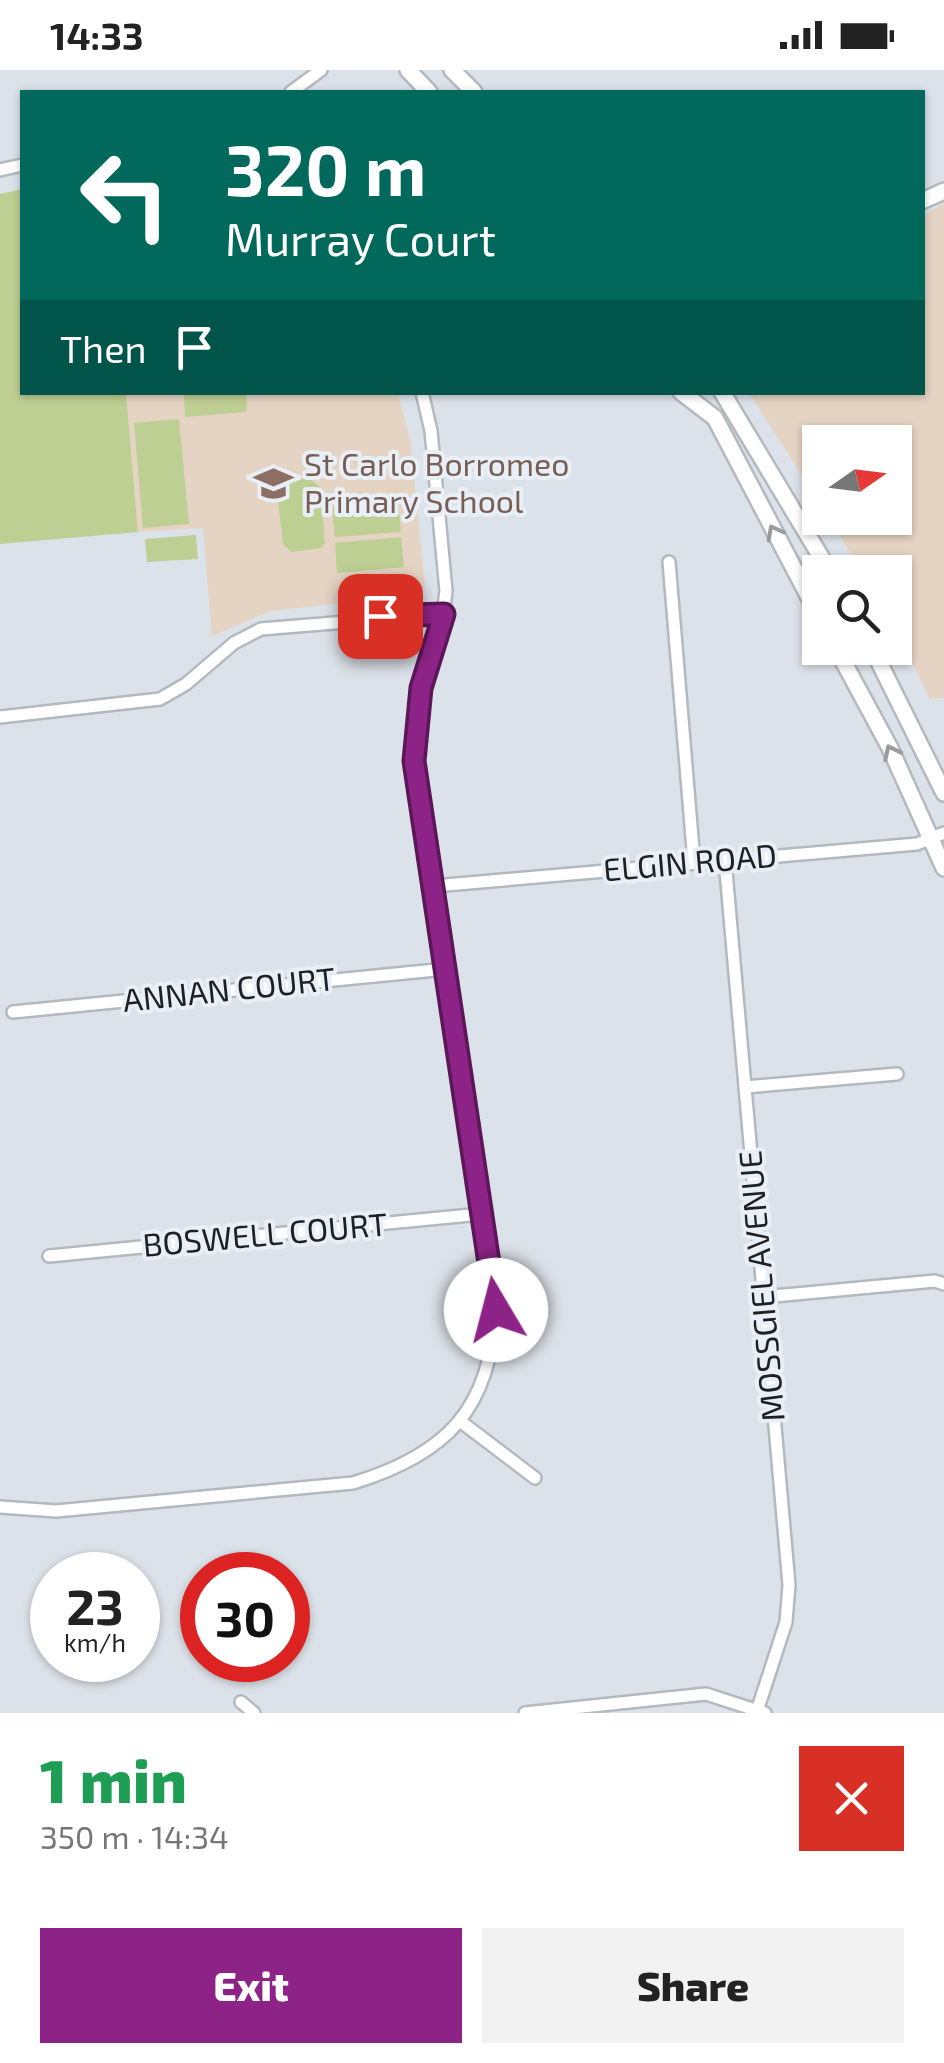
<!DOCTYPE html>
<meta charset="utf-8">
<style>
body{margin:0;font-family:"Exo 2",sans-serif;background:#f2f2f2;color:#222;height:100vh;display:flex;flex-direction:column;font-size:38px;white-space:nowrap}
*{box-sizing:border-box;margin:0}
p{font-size:32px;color:#767676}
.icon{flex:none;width:55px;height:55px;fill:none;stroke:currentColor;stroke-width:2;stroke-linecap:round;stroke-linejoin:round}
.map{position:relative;height:1643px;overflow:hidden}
.details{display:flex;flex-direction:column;background:#fff;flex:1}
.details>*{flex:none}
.guide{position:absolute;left:20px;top:20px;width:905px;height:305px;border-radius:0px;box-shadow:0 2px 8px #0004;background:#00695c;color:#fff;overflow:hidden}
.needle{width:65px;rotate:76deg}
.tools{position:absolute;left:802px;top:355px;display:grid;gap:20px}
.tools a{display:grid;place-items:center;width:110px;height:110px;border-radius:0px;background:#fff;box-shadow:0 2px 8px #0004;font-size:50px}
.speed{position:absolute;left:30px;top:1482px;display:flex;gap:20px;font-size:50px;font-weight:700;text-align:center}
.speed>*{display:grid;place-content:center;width:130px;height:130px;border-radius:50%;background:#fff;box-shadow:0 2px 8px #0004;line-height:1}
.speed small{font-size:25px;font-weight:400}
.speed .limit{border:15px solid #d22;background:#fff;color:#111}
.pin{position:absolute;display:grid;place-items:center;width:85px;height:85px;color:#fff;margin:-42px;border-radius:20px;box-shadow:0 5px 15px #0006}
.me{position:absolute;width:110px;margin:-55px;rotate:352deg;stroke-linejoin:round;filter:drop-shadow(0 0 8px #0008)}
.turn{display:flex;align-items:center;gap:35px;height:210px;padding:0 40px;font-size:45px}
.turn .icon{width:130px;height:130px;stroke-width:2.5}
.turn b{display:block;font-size:70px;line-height:85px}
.then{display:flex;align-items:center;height:95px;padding:0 40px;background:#0003;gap:20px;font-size:38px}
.round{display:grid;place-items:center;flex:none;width:105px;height:105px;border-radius:0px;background:#f2f2f2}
.head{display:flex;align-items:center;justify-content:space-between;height:170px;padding:0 40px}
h1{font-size:60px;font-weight:800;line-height:75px;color:#1e9e55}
.button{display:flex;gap:20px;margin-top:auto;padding:20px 40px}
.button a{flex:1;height:115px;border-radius:0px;background:#8e2387;color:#fff;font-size:40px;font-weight:800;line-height:115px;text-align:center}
.button a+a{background:#f2f2f2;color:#222}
.status{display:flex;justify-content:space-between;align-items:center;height:70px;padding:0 50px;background:#fff;direction:ltr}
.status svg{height:28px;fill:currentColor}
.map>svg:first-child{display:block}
.education{fill:#e5d4c3}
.green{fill:#becf94}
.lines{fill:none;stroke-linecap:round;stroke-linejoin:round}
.street-casing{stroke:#b3b9bf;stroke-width:16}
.secondary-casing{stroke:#b3b9bf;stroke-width:20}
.street{stroke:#fff;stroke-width:11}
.secondary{stroke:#fff;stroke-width:15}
.oneway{stroke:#9a9b9c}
.route-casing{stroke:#5c1758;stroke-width:25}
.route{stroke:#8e2387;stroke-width:18}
.labels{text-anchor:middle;stroke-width:8;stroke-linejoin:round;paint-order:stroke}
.education-label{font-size:32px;fill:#785e54;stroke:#e9eff6;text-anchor:start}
.street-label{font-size:32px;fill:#1e2023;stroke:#e9eff6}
</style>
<div class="status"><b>14:33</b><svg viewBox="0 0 49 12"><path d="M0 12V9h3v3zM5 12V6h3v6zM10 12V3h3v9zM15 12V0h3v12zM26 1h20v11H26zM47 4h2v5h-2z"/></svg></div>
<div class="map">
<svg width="944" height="1643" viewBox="0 0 944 1643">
<rect width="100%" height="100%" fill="#dce2e9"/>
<g class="education">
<polygon points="944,133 944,628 930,629 895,558 895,502 862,502 829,448 895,448 895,372 820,372 820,433 749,323 922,322 923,145"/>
<polygon points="126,323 398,323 410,369 425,516 420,524 271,541 212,566 203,458 138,462"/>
</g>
<g class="green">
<polygon points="22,119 22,322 126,323 138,462 0,474 0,124"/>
<polygon points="184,323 246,323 247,342 185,347"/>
<polygon points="179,349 189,454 143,458 134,353"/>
<polygon points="309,408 320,417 325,473 321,478 292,482 283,474 277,423 283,412"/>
<polygon points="398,432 401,462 335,467 332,437"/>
<polygon points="196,465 198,489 147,492 145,469"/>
<polygon points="401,467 404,497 337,503 335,473"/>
</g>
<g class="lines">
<defs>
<g id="street">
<polyline points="291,22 321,0"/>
<polyline points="0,100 22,95"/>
<polyline points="669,492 694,792"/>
<polyline points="0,647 160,629 186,614 234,573 261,559 443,544"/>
<polyline points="725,790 789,1515 786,1552 758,1638"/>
<polyline points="434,816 917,774 944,763"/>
<polyline points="13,942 446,899"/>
<polyline points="745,1017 897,1004"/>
<polyline points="49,1186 481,1144"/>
<polyline points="763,1227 935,1211 944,1214"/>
<polyline points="460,1351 535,1408"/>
<path d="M 0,1437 L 56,1441 L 353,1413 C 445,1385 491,1340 495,1241 L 414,691 L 418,634 L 441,560 L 446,521 L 431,361 L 422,322"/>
<polyline points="241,1632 254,1643"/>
<polyline points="525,1643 706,1624 765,1643"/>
</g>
<g id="secondary">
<polyline points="408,0 429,22"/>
<polyline points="452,0 474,22"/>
<polyline points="922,131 944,121"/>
<polyline points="681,322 715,348 820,548"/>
<polyline points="722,322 830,502"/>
<polyline points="836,578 890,678 944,798"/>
<polyline points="872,578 944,723"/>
</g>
</defs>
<use href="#street" class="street-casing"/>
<use href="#secondary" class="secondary-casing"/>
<use href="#street" class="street"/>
<use href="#secondary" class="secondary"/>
</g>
<defs><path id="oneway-chevron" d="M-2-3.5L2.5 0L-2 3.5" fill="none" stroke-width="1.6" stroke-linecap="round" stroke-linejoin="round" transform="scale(2.5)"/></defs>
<g class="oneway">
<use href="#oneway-chevron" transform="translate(774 462) rotate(-118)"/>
<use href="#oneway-chevron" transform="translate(891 682) rotate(-116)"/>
</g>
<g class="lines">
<defs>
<polyline id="route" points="380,546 444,544 421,618 414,691 496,1240"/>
</defs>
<use href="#route" class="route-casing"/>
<use href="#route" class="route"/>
</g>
<defs>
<symbol id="school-bare" viewBox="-9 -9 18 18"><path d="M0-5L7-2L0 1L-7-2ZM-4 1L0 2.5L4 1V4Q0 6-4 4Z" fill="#8d6e63" stroke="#e9eff6" stroke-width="2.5" paint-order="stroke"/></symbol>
</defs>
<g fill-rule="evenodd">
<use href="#school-bare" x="246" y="386" width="55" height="55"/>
</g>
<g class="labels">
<g class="education-label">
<text x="304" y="406">St Carlo Borromeo<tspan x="304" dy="37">Primary School</tspan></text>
</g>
<g class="street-label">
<text transform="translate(690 793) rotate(-5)" y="11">ELGIN ROAD</text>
<text transform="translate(229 920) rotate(-6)" y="11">ANNAN COURT</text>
<text transform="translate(265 1165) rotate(-5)" y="11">BOSWELL COURT</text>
<text transform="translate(762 1216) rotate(-95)" y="11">MOSSGIEL AVENUE</text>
</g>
</g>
</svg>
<div class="tools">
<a><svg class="needle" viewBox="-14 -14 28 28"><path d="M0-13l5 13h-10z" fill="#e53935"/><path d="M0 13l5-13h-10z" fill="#767676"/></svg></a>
<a><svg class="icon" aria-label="search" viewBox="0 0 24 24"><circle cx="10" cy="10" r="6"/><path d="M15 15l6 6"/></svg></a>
</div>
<div class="speed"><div>23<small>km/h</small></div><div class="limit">30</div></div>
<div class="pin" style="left:380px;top:546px;background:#d93025"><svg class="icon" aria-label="arrive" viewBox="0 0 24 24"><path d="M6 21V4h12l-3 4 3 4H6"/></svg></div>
<svg class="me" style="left:496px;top:1240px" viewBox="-20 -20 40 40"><circle r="19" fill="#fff"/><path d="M0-13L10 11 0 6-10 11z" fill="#8e2387"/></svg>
<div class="guide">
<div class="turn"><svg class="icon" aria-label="left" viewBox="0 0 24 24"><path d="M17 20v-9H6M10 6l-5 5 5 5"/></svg><div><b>320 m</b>Murray Court</div></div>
<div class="then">Then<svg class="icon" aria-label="arrive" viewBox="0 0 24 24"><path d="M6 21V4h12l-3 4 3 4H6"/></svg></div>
</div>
</div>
<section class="details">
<div class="head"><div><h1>1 min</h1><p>350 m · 14:34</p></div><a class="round" style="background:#d93025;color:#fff"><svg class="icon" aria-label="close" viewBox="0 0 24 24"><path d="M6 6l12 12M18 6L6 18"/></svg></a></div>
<div class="button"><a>Exit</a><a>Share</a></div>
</section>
